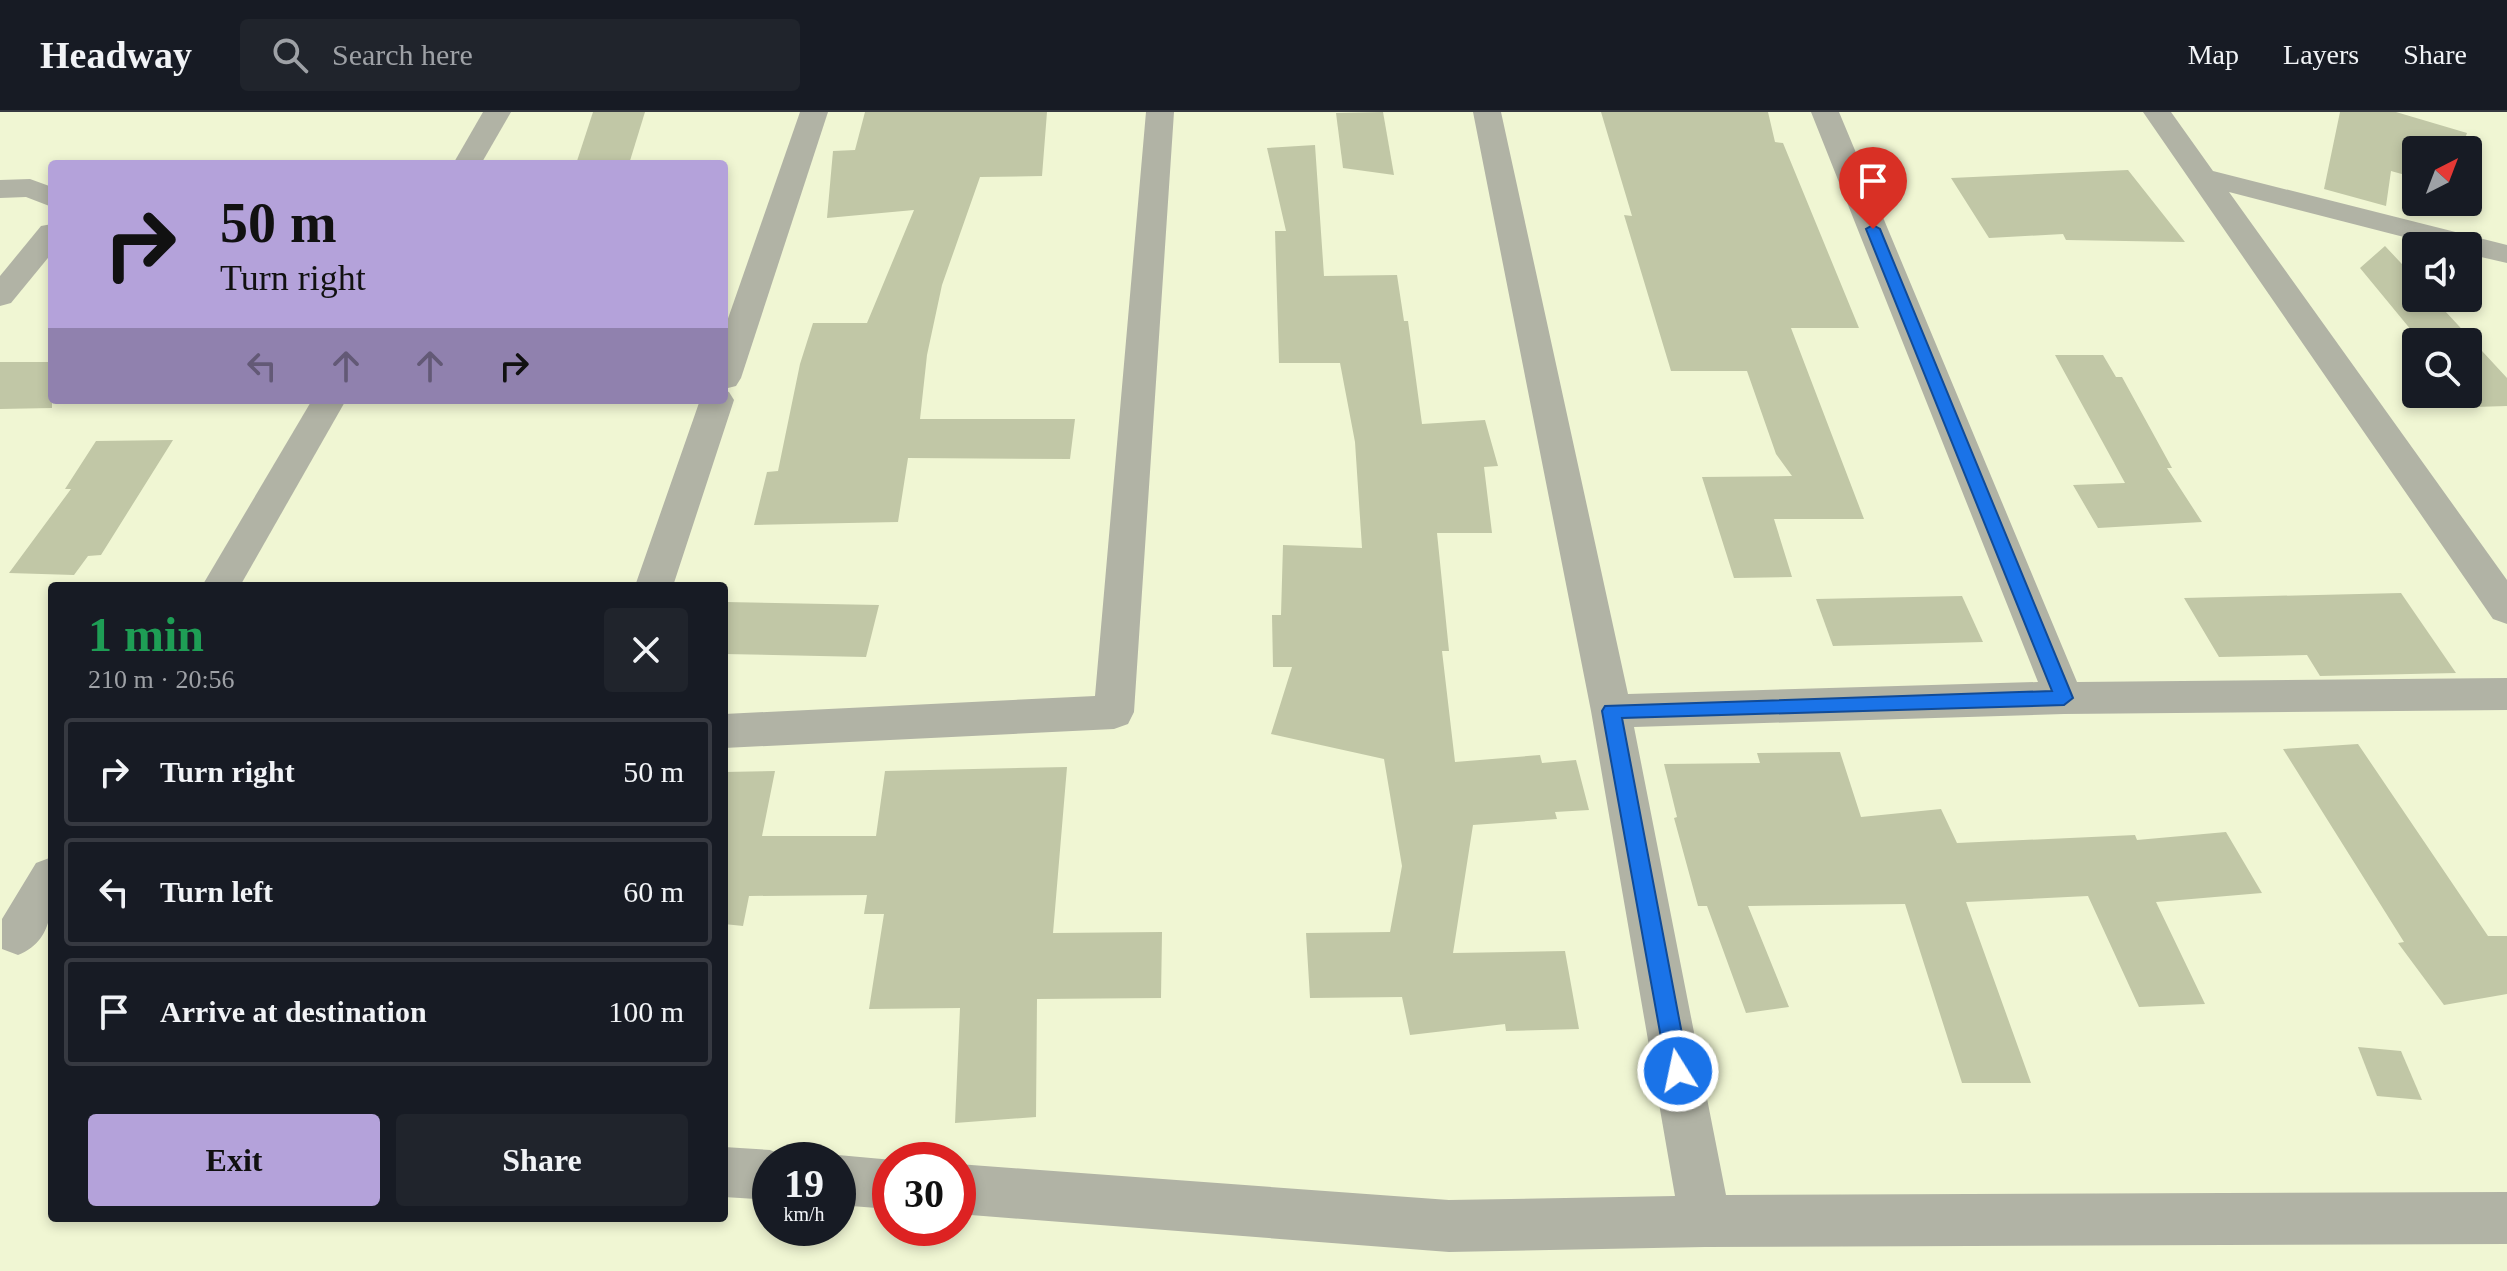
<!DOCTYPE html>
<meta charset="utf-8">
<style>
body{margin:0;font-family:Georgia,serif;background:#20242c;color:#f1f3f6;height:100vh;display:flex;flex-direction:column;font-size:30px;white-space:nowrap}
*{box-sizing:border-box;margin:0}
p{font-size:26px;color:#9ea1a6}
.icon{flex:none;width:44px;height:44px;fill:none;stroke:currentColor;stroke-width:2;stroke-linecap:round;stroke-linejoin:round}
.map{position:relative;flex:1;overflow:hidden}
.panel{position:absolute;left:48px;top:470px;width:680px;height:640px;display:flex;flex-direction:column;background:#171b24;border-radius:8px;box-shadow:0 4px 12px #0003}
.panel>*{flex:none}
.hud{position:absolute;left:48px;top:48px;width:680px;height:244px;border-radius:8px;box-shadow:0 4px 12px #0003;background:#b4a2da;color:#111;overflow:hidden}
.needle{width:52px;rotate:42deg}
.tools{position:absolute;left:2402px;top:24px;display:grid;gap:16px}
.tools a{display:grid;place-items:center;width:80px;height:80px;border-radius:8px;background:#171b24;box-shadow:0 4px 12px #0003;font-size:40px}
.speed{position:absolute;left:752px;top:1030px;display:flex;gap:16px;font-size:40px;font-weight:700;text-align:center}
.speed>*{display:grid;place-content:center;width:104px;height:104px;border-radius:50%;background:#171b24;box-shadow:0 4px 12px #0003;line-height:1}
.speed small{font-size:20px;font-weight:400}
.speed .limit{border:12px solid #d22;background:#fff;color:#111}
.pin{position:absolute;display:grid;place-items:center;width:68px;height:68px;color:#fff;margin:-82px -34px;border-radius:50% 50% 50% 0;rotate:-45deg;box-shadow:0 0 8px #0007}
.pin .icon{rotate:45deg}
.me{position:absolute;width:88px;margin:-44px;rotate:350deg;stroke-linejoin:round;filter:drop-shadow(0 0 6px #0008)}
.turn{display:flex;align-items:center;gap:28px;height:168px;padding:0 40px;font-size:36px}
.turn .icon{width:104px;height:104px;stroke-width:2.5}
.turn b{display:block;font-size:56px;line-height:68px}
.lanes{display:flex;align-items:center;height:76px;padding:0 40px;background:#0003;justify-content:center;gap:40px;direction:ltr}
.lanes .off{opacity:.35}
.round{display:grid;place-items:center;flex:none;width:84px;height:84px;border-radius:8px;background:#20242c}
.summary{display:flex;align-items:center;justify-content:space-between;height:136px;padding:0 40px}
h1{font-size:48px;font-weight:800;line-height:60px;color:#1e9e55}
.action{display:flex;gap:16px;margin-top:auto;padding:16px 40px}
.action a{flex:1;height:92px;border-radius:8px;background:#b4a2da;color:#111;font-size:32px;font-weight:800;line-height:92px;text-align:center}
.action a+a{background:#20242c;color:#f1f3f6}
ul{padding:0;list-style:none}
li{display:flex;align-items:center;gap:24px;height:108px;margin:0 16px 12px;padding:0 24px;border:4px solid #363941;border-radius:8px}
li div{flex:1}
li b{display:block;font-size:30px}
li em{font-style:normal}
header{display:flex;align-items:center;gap:48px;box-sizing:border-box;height:112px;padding:0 40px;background:#171b24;border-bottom:2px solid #363941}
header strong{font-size:38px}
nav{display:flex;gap:44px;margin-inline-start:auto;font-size:28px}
.search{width:560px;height:72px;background:#20242c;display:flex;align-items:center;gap:20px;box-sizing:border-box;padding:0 28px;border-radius:8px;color:#9ea1a6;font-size:30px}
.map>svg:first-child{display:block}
.building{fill:#c1c7a6}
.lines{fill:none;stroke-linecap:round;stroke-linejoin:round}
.street{fill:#b1b3a5;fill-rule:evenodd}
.route{fill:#1a73e8;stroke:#114b97;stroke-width:2}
</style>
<header>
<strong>Headway</strong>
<div class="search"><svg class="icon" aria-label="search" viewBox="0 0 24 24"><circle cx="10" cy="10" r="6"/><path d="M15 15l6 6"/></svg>Search here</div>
<nav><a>Map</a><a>Layers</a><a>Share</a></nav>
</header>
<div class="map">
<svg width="2507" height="1159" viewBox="0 0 2507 1159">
<rect width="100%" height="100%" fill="#f0f6d3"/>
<g class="building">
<polygon points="593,0 645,0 629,52 576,52"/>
<polygon points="865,0 1047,0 1042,64 980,65 942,173 927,243 920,307 1075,307 1070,347 908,346 898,410 754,413 767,360 778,359 800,252 813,211 867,211 914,98 827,106 833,39 855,38"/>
<polygon points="1383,0 1394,63 1343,56 1336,1"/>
<polygon points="1601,0 1768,0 1775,30 1783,31 1859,216 1791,216 1864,407 1774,407 1792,465 1734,466 1702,365 1792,364 1776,342 1747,259 1671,259 1624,103 1632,104"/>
<polygon points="2340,0 2396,0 2467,21 2461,38 2416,38 2416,66 2391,59 2386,94 2324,77"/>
<polygon points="1315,33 1324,164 1397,163 1404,209 1408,209 1422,312 1485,308 1498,354 1484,355 1492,421 1437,421 1449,539 1442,539 1455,650 1540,643 1542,651 1576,648 1589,698 1555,700 1557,707 1473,713 1453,841 1565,839 1579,917 1506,919 1505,912 1410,923 1402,885 1310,886 1306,821 1390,820 1402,754 1384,647 1271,622 1292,555 1273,555 1272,503 1281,503 1283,433 1362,436 1355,330 1340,251 1279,251 1275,119 1286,119 1267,36"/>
<polygon points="2128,58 2185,130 2066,128 2063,122 1989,126 1951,66"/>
<polygon points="2385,134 2416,167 2416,186 2433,186 2507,266 2507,294 2475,295 2464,282 2468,282 2468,230 2421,230 2360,156"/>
<polygon points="2055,243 2103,243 2116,265 2122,265 2172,356 2167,356 2202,410 2098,416 2073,373 2125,371"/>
<polygon points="0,250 52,250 52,296 0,297"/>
<polygon points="173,328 101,443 88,444 74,463 9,461 71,377 65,377 96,329"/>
<polygon points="2401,481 2456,561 2320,564 2307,543 2219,545 2184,486"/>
<polygon points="1962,484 1983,530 1833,534 1816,487"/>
<polygon points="726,490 879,493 866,545 724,542"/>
<polygon points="2358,632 2488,824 2507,824 2507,882 2444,893 2398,831 2404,830 2283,637"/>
<polygon points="1840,640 1861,705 1941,697 1957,731 2135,723 2137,728 2226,720 2262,781 2156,790 2205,892 2139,895 2088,784 1966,790 2031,971 1962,971 1905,792 1748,794 1789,895 1746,901 1707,794 1698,794 1674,706 1677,705 1664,652 1760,651 1757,641"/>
<polygon points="1067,655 1053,821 1162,820 1161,886 1037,887 1036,1005 955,1011 960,896 869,897 884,802 864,802 867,783 749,784 743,814 724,812 724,660 775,659 762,724 876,724 885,659"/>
<polygon points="2358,935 2401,939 2422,988 2377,984"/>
</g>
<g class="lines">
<g class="street">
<polygon points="483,0 511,0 481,52 453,52"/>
<polygon points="800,0 828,0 741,266 736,274 724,277 724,218"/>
<polygon points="1146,0 1174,0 1134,600 1128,612 1114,617 724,636 724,602 1095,584"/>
<polygon points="1473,0 1501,0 1628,582 2038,570 1811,0 1839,0 2077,570 2507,566 2507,598 2064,602 1634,615 1726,1083 2507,1080 2507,1132 1705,1135 1449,1140 958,1102 958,1052 1449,1088 1675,1084 1591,599"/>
<polygon points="2143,0 2171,0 2213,59 2507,133 2507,151 2468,142 2468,134 2439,134 2229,80 2507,468 2507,512 2493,507"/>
<polygon points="30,67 52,75 52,95 26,85 0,86 0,68"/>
<polygon points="52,112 52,141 11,191 0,194 0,164 41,114"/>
<polygon points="724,278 729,280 734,288 673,474 635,474 700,288 724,288"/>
<polygon points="312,288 346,288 240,474 202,474"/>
<path d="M 52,745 C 52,782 59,827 18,843 L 2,837 L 2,807 L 36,751 Z"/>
<polygon points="724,1035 770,1038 788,1045 789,1048 770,1048 770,1088 724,1085"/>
<polygon points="838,1043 893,1048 890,1048 890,1097 838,1093 838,1048 825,1048"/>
</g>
</g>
<polygon class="route" points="1873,113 1880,117 2073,586 2064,593 1622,606 1689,959 1685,967 1678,970 1670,967 1667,959 1602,599 1605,594 2052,579 1866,117"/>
</svg>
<div class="tools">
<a><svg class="needle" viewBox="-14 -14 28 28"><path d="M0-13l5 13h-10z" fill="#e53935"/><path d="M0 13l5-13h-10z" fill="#9ea1a6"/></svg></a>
<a><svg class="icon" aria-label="sound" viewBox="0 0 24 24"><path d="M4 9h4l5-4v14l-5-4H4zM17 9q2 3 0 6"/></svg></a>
<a><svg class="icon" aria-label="search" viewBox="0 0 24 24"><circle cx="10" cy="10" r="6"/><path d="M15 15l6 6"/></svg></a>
</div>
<div class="speed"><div>19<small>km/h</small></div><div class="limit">30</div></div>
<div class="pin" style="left:1873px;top:117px;background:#d93025"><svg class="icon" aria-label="arrive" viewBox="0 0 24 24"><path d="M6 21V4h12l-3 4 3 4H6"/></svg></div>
<svg class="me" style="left:1678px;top:959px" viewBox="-20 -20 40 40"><circle r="17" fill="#1a73e8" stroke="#fff" stroke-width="3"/><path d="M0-11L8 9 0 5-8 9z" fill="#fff"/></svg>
<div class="hud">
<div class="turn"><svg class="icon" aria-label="right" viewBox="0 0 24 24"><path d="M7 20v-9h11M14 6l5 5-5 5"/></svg><div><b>50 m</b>Turn right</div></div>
<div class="lanes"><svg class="icon off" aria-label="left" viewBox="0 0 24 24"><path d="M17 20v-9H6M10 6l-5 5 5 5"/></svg><svg class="icon off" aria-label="ahead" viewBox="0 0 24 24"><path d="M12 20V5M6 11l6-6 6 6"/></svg><svg class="icon off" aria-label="ahead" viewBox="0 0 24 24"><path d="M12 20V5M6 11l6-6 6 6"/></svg><svg class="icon" aria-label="right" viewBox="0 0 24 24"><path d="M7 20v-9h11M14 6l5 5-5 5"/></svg></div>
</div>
<section class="panel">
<div class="summary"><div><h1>1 min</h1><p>210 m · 20:56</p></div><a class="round"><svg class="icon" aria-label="close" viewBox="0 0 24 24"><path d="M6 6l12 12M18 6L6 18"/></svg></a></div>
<ul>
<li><svg class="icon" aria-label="right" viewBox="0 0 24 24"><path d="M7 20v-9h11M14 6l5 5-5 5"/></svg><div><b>Turn right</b></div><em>50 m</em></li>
<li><svg class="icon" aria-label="left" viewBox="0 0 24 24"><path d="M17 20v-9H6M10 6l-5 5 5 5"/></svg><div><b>Turn left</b></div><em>60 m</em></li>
<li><svg class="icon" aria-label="arrive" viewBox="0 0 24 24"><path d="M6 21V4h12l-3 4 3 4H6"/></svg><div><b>Arrive at destination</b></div><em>100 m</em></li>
</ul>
<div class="action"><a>Exit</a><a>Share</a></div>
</section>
</div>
